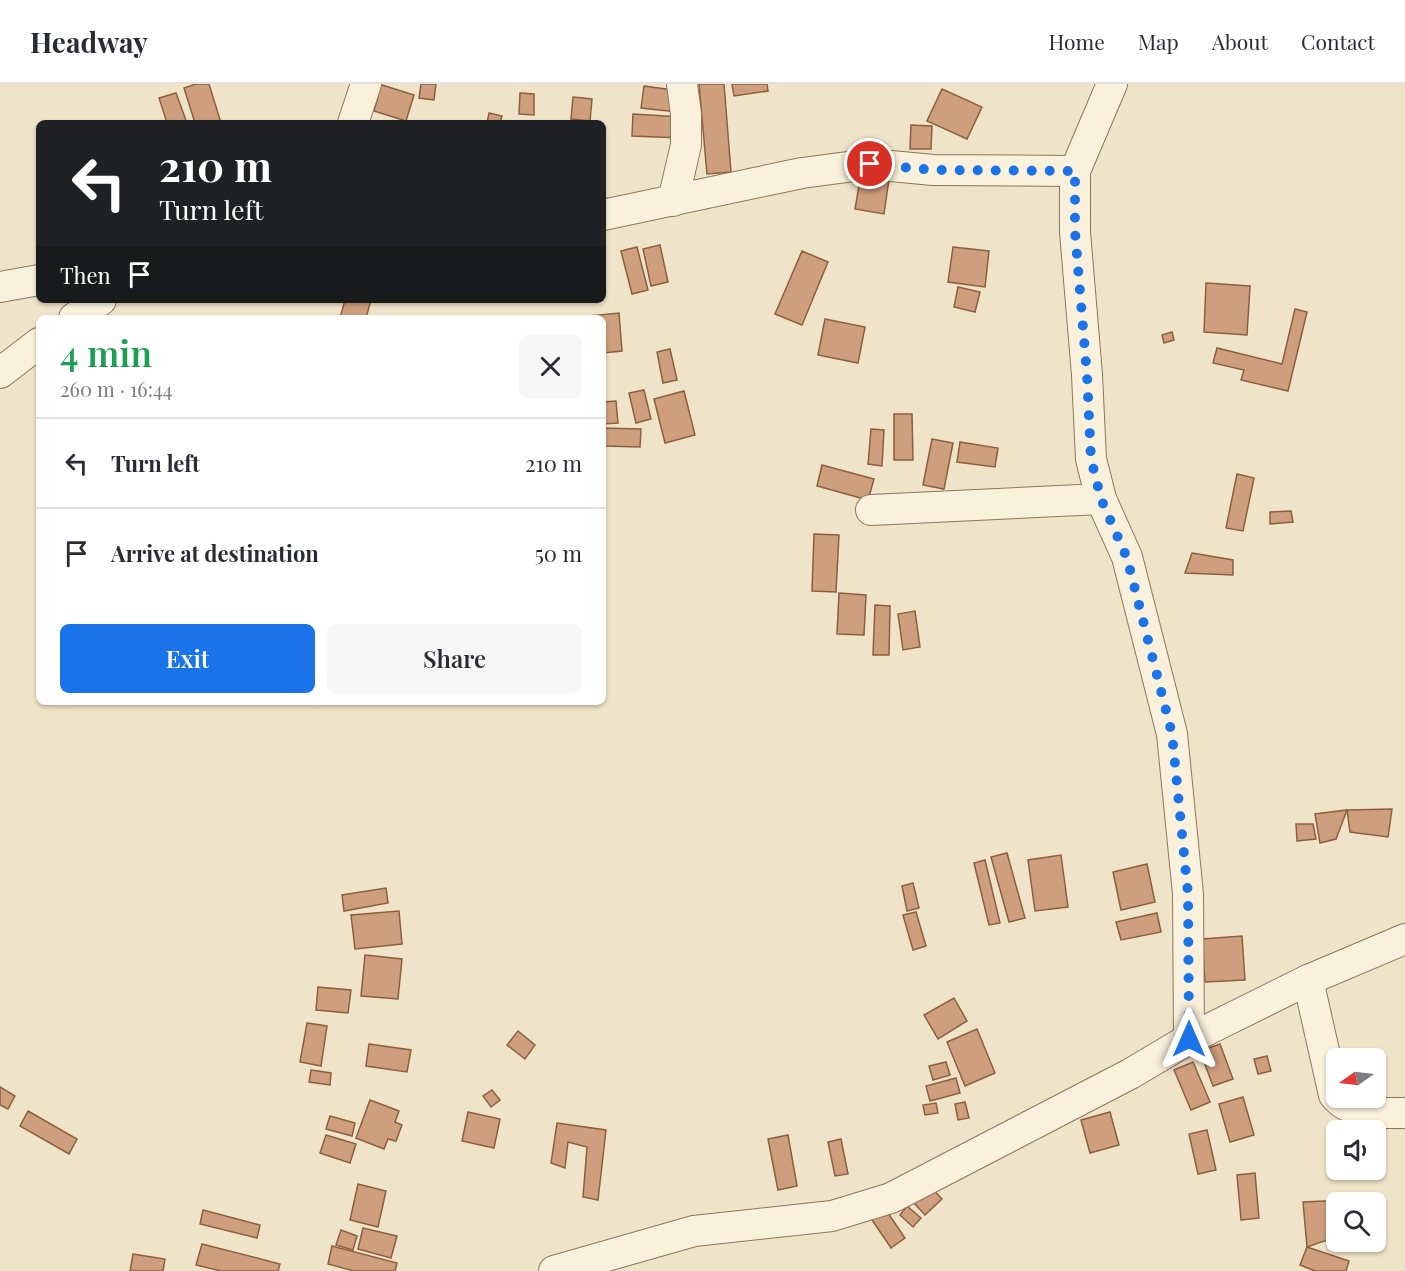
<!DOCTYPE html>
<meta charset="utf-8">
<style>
body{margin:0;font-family:"Playfair Display",serif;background:#f7f7f7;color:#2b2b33;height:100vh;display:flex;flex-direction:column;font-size:22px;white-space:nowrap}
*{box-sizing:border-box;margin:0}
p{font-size:20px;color:#7c7c81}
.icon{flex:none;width:33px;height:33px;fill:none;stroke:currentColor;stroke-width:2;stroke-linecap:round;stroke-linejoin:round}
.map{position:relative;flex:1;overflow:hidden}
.drawer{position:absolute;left:36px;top:231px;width:570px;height:390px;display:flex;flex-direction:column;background:#fff;border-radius:9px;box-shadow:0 2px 4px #0004}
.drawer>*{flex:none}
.guide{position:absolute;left:36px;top:36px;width:570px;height:183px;border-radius:9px;box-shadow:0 2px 4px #0004;background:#202124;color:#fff;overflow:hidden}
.needle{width:39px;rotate:256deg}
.buttons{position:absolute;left:1326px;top:964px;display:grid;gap:12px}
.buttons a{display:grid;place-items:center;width:60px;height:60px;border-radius:9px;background:#fff;box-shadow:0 2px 4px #0004;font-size:30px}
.pin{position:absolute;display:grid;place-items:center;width:51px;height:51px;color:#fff;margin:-26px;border:3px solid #fff;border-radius:50%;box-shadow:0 2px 6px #0007}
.me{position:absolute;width:66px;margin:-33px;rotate:0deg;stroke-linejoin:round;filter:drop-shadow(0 0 4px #0008)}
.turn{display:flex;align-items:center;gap:21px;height:126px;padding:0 24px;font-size:27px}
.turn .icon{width:78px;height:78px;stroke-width:2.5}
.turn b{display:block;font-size:42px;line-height:51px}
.then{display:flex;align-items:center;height:57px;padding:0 24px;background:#0003;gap:12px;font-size:22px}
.round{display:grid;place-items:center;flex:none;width:63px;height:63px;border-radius:9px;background:#f7f7f7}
.overview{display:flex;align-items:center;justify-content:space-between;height:102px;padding:0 24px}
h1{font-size:36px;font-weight:600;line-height:45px;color:#1e9e55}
.cta{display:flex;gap:12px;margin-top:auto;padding:12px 24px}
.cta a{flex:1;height:69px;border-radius:9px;background:#1a73e8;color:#fff;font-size:24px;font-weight:600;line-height:69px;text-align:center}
.cta a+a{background:#f7f7f7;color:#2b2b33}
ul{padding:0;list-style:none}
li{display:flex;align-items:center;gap:18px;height:90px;padding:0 24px;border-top:2px solid #e1e1e2}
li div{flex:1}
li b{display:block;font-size:22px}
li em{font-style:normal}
header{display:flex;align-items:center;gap:36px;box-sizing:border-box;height:84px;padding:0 30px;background:#fff;border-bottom:2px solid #e1e1e2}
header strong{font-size:28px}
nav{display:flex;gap:33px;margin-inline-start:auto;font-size:21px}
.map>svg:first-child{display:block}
.building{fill:#cf9f7d;stroke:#8d5f41;stroke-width:1.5}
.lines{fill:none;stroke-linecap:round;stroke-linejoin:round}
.minor-casing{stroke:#8d765c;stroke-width:32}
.minor{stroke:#faf1dc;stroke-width:30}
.route{stroke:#1a73e8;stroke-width:10;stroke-dasharray:0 18}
</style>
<header>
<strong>Headway</strong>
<nav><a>Home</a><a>Map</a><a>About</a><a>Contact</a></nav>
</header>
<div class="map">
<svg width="1405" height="1187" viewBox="0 0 1405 1187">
<rect width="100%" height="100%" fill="#f0e4c8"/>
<g class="building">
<polygon points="196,0 209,0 221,39 195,39 184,4"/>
<polygon points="379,0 414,11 406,37 374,27 378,13 371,11"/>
<polygon points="421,0 436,0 434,16 419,14"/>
<polygon points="699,0 724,0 731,88 707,90"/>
<polygon points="732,0 767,0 768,7 734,12"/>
<polygon points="644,2 680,7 677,28 641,24"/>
<polygon points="942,5 982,23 967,55 927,37"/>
<polygon points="176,9 187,39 167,39 159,14"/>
<polygon points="520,9 534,10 534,31 519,30"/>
<polygon points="573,13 592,15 590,37 571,35"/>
<polygon points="489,29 502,32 500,39 487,39"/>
<polygon points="633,30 681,33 680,54 632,52"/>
<polygon points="911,41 932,42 931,65 910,65"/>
<polygon points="861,90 889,95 884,130 855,125"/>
<polygon points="660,161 668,198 651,202 643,165"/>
<polygon points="637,163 648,206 632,210 621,167"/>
<polygon points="953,163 989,167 985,203 948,198"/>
<polygon points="802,167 828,178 802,241 775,230"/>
<polygon points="1206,199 1250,202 1247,251 1204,248"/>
<polygon points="958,203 980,208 975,228 954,223"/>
<polygon points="345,216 371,216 366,234 340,234"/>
<polygon points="1295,225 1307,228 1288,307 1241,296 1244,286 1213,279 1217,264 1282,280"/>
<polygon points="619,229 622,267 603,269 603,234 579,233"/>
<polygon points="825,235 865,243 858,279 818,271"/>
<polygon points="1172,248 1174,256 1164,259 1162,251"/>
<polygon points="670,265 677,296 663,299 657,268"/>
<polygon points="644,306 651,335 636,339 629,309"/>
<polygon points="684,307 695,351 665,359 654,315"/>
<polygon points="616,317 618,339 603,340 603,318"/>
<polygon points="894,330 912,330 913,376 894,376"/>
<polygon points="603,344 641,345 640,363 603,362"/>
<polygon points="871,345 884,346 882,382 868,380"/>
<polygon points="932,355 953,359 944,405 923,401"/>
<polygon points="960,358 998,364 995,383 957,378"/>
<polygon points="822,381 874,395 868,416 817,402"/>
<polygon points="1237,390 1254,394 1243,447 1226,444"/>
<polygon points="1291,427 1293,438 1270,440 1270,428"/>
<polygon points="814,450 839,451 836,508 812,507"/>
<polygon points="1192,469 1233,476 1233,491 1185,489"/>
<polygon points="839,509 866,511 864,551 837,550"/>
<polygon points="875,521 890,522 889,571 873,571"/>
<polygon points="915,527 920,563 903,566 898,530"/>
<polygon points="1392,725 1388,753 1350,748 1347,726"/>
<polygon points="1347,726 1336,755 1320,759 1315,730"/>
<polygon points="1296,740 1313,740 1316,755 1297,757"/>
<polygon points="1007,769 1025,834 1009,838 991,773"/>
<polygon points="1061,771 1068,823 1035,827 1028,776"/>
<polygon points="985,776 1000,839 989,841 974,779"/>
<polygon points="1147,780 1155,818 1121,826 1113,788"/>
<polygon points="913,799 919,824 907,827 902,802"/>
<polygon points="386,804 388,819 344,827 342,811"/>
<polygon points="399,827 402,860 355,865 351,831"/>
<polygon points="916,828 926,862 913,866 903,831"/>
<polygon points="1157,829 1161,848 1121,856 1116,838"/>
<polygon points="1242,852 1245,896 1205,898 1202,855"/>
<polygon points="365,871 402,875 398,915 361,912"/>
<polygon points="318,903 351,906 348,929 316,926"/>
<polygon points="954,914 967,937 938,955 924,931"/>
<polygon points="307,939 327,942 321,982 300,978"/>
<polygon points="977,945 995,989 965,1002 947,958"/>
<polygon points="518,947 535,961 525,975 507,961"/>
<polygon points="369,960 411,966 407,988 366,982"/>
<polygon points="1220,960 1233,995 1213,1002 1200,967"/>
<polygon points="1267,972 1271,987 1258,990 1254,975"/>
<polygon points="946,978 950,991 933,996 929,982"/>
<polygon points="1193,978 1210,1018 1191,1026 1174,986"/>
<polygon points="311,986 331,989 330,1001 309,998"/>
<polygon points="956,994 960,1009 930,1017 926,1002"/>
<polygon points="0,1003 15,1012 8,1025 0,1021"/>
<polygon points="492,1006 500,1016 491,1023 483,1012"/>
<polygon points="1243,1013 1254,1051 1230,1058 1219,1020"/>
<polygon points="370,1016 399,1027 395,1038 402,1041 396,1057 388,1055 384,1065 356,1054"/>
<polygon points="965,1018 969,1034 958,1036 955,1020"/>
<polygon points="936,1019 938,1029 925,1031 923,1021"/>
<polygon points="28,1027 77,1055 69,1070 20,1042"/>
<polygon points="468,1028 500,1035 494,1064 462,1057"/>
<polygon points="1110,1028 1119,1061 1090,1069 1081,1036"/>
<polygon points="330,1032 355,1039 352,1052 326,1045"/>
<polygon points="557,1039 606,1046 598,1116 583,1113 587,1063 568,1058 565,1084 551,1079"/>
<polygon points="1207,1046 1216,1086 1198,1090 1189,1050"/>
<polygon points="326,1051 356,1060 350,1079 320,1069"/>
<polygon points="788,1051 797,1102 778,1106 768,1055"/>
<polygon points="841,1055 848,1090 835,1092 828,1058"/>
<polygon points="1255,1089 1259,1134 1241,1136 1237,1091"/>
<polygon points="358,1100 386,1107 378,1143 350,1136"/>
<polygon points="930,1102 942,1115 925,1131 913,1118"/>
<polygon points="1347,1116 1347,1119 1336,1119 1336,1153 1307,1163 1303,1118"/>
<polygon points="907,1122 921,1134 913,1143 900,1131"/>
<polygon points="203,1126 260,1141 257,1154 200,1140"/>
<polygon points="886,1126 905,1154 891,1164 872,1136"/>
<polygon points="363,1144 397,1152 391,1174 358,1165"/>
<polygon points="341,1146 357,1152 353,1166 336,1161"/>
<polygon points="202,1160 280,1180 278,1187 221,1187 196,1181"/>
<polygon points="332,1162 397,1179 395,1187 354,1187 328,1180"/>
<polygon points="1307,1163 1349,1177 1346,1187 1315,1187 1300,1181"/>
<polygon points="133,1170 165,1175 163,1187 130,1187"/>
</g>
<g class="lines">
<defs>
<g id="minor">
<polyline points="1112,0 1075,87 1075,148 1087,291 1091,375 1101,415 1127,473 1172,650 1188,810 1189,955"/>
<polyline points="353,39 366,0"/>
<polyline points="673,117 686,61 686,30 682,0"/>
<polyline points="603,131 802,89 870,80 933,86 1075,87"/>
<polyline points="0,203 39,196"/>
<polyline points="74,234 101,216"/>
<polyline points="0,289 39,259"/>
<polyline points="871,426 1101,415"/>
<path d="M 1308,896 L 1334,1011 C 1349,1031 1381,1029 1405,1029"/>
<polyline points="554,1187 694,1147 832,1132 891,1114 1130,990 1189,955 1308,896 1405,855"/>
</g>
</defs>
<use href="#minor" class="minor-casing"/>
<use href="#minor" class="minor"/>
</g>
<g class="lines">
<polyline class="route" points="870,80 933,86 1075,87 1075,148 1087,291 1091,375 1101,415 1127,474 1172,650 1188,810 1189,955"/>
</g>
</svg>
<div class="buttons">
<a><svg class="needle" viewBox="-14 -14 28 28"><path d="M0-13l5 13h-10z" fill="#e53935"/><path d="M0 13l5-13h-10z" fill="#7c7c81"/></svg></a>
<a><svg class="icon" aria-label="sound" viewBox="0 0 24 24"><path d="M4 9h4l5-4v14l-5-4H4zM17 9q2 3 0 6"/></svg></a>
<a><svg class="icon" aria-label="search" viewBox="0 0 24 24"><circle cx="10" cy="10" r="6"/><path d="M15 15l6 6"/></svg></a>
</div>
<div class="pin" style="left:870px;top:80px;background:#d93025"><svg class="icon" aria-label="arrive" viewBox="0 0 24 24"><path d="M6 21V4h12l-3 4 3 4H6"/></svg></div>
<svg class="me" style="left:1189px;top:955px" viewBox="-20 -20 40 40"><path d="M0-17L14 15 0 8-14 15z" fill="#1a73e8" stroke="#fff" stroke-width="4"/></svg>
<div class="guide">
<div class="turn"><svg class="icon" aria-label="left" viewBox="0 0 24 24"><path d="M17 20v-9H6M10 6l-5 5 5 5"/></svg><div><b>210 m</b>Turn left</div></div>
<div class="then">Then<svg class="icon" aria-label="arrive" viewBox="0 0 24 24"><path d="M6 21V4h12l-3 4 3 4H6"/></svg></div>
</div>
<section class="drawer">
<div class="overview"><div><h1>4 min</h1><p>260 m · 16:44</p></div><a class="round"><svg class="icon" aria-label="close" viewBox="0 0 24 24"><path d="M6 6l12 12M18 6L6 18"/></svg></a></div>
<ul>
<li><svg class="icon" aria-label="left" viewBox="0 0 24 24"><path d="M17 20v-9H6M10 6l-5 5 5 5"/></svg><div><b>Turn left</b></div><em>210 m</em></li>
<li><svg class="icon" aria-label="arrive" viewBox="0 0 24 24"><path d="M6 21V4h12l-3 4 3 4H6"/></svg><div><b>Arrive at destination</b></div><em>50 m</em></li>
</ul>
<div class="cta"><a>Exit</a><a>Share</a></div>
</section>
</div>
